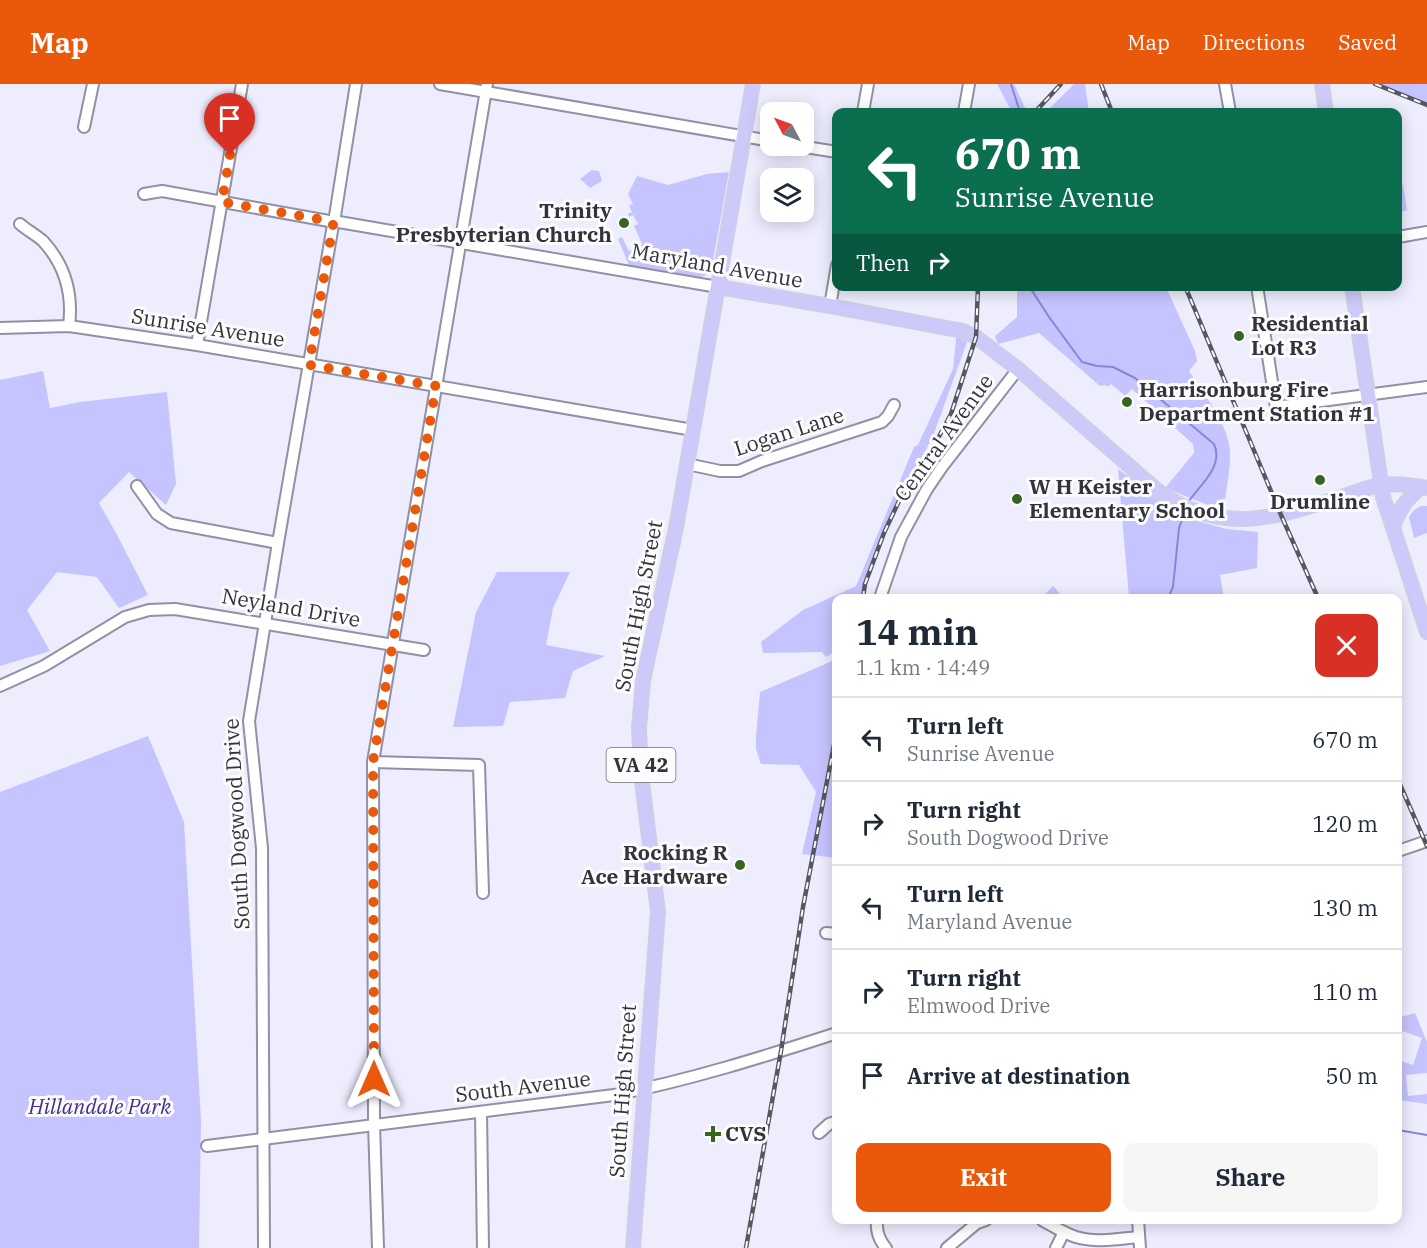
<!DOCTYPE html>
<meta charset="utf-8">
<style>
body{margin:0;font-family:"IBM Plex Serif",serif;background:#f6f6f7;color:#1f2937;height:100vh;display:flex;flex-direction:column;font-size:22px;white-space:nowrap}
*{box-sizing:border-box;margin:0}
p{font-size:20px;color:#747a83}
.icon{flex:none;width:33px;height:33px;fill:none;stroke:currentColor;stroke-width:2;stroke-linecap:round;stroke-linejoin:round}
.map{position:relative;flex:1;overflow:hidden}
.sheet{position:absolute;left:832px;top:510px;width:570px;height:630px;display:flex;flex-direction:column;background:#fff;border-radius:12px;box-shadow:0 3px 15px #0003}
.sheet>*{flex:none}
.guide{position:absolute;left:832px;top:24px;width:570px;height:183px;border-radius:12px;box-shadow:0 3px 15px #0003;background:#0b6e4f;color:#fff;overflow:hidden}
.needle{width:39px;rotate:311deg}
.tools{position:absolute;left:760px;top:18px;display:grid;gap:12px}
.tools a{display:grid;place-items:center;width:54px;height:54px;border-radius:12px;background:#fff;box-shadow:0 3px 15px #0003;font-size:30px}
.pin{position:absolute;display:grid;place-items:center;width:51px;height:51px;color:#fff;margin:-62px -26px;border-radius:50% 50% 50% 0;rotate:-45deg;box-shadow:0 0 6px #0007}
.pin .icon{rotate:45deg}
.me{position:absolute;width:66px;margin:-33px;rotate:0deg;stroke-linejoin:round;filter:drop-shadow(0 0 4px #0008)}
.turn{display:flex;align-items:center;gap:21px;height:126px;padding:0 24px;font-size:27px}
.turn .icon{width:78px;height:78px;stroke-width:2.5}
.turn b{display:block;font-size:42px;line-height:51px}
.then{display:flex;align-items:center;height:57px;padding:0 24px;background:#0003;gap:12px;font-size:22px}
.round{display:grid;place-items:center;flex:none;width:63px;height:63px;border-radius:12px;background:#f6f6f7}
.summary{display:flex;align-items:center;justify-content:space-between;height:102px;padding:0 24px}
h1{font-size:36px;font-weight:700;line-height:45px}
.primary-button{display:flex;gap:12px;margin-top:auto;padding:12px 24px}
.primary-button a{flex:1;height:69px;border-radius:12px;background:#ea580c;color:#fff;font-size:24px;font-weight:700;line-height:69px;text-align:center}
.primary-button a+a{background:#f6f6f7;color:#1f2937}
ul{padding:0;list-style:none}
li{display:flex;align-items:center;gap:18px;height:84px;padding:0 24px;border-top:2px solid #e0e1e3}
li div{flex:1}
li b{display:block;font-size:22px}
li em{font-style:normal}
header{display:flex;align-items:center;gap:36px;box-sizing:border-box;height:84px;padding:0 30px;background:#ea580c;color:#fff}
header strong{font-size:28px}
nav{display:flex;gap:33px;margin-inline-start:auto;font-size:21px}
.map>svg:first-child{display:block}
.green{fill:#c6c4fe}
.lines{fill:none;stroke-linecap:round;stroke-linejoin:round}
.stream{stroke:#8b83d9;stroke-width:2}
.minor-casing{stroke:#9190a4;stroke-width:14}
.major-casing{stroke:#d2d2d4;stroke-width:16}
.minor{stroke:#fff;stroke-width:10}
.major{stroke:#cdcafa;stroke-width:14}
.rail-casing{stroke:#575761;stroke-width:4.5}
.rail{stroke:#fcfcfc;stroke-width:2;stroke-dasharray:7;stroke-linecap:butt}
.route{stroke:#ea580c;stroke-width:10;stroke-dasharray:0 18}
.poi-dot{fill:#386321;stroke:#fcfcfc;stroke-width:2}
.labels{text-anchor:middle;stroke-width:6;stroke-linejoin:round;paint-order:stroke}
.shield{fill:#fcfcfc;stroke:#6f6f75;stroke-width:1.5}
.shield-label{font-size:20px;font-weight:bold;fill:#33333b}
.poi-label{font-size:21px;font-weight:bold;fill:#33333b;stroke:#fcfcfc;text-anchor:start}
.street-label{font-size:21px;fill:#33333b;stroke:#fcfcfc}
.park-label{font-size:21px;font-style:italic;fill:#432e92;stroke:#fcfcfc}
</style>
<header>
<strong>Map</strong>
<nav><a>Map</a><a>Directions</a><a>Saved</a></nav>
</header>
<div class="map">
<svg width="1427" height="1164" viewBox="0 0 1427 1164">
<rect width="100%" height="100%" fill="#ededfe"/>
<g class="green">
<polygon points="997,0 1014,0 1026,26 1024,28 1012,28"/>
<polygon points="1074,0 1085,0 1089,28 1046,28"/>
<polygon points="1375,0 1427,0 1427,21"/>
<polygon points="592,86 599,87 602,97 590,104 580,95"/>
<polygon points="729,88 711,187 708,190 701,193 629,181 618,155 622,153 629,167 642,160 634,142 638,140 633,131 629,133 628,130 632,128 629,121 633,120 628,110 637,92 668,101 707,90"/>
<polygon points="1403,101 1407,126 1402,128 1400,120 1398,120 1398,102"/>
<path d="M 1017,203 L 1166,203 L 1195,267 L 1197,277 L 1189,287 C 1204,310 1230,342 1230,370 C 1230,389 1226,408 1223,427 L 1165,404 L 1194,369 L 1193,360 L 1132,305 L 1125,312 L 1111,300 L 1108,303 L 1106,301 L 1100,302 L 1039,249 L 998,260 L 995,252 L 1017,233 Z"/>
<polygon points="957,246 970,250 933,352 885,443 865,495 861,514 837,514 837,566 826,573 822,568 763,569 761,558 803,526 856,502 914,363 918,361 953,285"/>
<polygon points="43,287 50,324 80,318 167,308 176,400 166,421 129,388 99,419 116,449 148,511 119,524 97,493 57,488 27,526 50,567 0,582 0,296"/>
<polygon points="1118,385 1186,434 1227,445 1258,448 1257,484 1220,491 1224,514 1129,514"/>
<polygon points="1421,422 1427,422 1427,449 1414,454 1409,433 1414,426"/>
<polygon points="497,488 570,488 553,524 546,561 605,572 573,587 565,614 510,618 503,642 453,643 476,528"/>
<polygon points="1053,502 1064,514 1041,514"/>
<polygon points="837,574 837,774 802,770 816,708 799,681 761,680 756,665 756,652 760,608 830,578"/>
<polygon points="148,652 184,738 201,1036 199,1164 0,1164 0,708"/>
<polygon points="1415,929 1427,958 1427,989 1406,991 1408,1012 1427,1010 1427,1020 1398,1016 1398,976 1413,981 1422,954 1402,947 1398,957 1398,934"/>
</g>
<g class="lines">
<g class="stream">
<polyline points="1011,0 1020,28"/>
<path d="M 1029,202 L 1049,233 L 1082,278 L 1097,282 L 1113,283 L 1135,294 L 1214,360 C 1224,382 1201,400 1189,417"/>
<polyline points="1168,514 1173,503 1179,444 1185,428"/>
<polyline points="1398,1046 1427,1051"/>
</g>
<defs>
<g id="minor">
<polyline points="440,0 771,57"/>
<polyline points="1225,0 1230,28"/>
<polyline points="863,28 868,0"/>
<polyline points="964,28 969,0"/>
<polyline points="84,43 93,0"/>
<polyline points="799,62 837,68"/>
<polyline points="144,110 162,107 329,137"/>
<polyline points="335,132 356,0"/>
<polyline points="339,138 718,203"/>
<path d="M 20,140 C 27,146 36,151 43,157 C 65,181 73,210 69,242"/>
<polyline points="1398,153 1427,148"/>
<polyline points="1257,202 1276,323 1427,303"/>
<polyline points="830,222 837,181"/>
<polyline points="0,244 69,242 197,261 693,346"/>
<polyline points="197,261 242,0"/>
<polyline points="687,380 720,387 739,387 762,377 882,338 888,332 894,321"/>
<polyline points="137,402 157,430 171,439 278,459"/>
<polyline points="880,514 901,453 927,405 942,383 1018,285"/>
<polyline points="0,602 44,582 125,533 149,526 175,525 424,566"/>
<polyline points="373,678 479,681 483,809"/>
<polyline points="1398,767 1427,757"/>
<polyline points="826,849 837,850"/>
<polyline points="481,1028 483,1164"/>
<polyline points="819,1049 829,1040 837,1037"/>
<path d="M 207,1062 L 614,1011 C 690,996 763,973 837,949"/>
<path d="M 877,1136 C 876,1146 879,1156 886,1164"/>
<path d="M 1042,1136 C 1053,1142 1064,1149 1076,1153 C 1096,1159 1118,1155 1138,1153"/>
<polyline points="1138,1136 1140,1164"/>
<polyline points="264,1164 262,764 249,637 278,459 333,141"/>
<polyline points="378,1164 374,1040 373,678 487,0"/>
<polyline points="947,1164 977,1139 986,1136"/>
<polyline points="1056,1164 1064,1148"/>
</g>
<g id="major">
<polyline points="1322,0 1326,28"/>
<polyline points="1352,202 1383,413 1427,548"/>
<path d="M 718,203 L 830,222 L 963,247 L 976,253 L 1018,285 L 1158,407 C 1221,451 1270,435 1338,414 C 1352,410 1367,403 1381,401 C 1397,399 1412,401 1427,404"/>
<path d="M 1393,444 C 1398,426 1407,415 1421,403"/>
<polyline points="633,1164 658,828 641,689 639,644 643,597 676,444 753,0"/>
</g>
</defs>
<use href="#minor" class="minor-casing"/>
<use href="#major" class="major-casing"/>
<use href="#minor" class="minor"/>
<use href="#major" class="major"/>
<defs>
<g id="rail">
<polyline points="1101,0 1112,28"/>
<polyline points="1375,0 1427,21"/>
<polyline points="1035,28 1061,0"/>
<polyline points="1185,202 1281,431 1318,514"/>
<polyline points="863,514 865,500 884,449 899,417 935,360 951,330 976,253 978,202"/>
<polyline points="1398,696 1427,762"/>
<polyline points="746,1164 781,967 803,823 837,645"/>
</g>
</defs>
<use href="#rail" class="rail-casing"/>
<use href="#rail" class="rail"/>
</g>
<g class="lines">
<polyline class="route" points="230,71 222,118 329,137 333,141 309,281 436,302 373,678 374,995"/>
</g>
<g class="poi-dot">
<circle cx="624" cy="139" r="6"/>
<circle cx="1239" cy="252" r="6"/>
<circle cx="1127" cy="318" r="6"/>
<circle cx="1320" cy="396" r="6"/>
<circle cx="1017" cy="415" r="6"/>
<circle cx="740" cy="781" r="6"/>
<path d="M710 1041h6v6h6v6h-6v6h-6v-6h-6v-6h6z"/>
</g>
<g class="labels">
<rect class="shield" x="606.5" y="664" width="69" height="34" rx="4.5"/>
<g class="shield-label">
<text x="641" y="688">VA 42</text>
</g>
<g class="poi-label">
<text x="612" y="134" text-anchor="end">Trinity<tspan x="612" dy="24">Presbyterian Church</tspan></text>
<text x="1251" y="247">Residential<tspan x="1251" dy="24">Lot R3</tspan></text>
<text x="1139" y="313">Harrisonburg Fire<tspan x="1139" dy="24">Department Station #1</tspan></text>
<text x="1029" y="410">W H Keister<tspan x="1029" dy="24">Elementary School</tspan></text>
<text x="1320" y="425" text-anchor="middle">Drumline</text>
<text x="728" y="776" text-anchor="end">Rocking R<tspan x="728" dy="24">Ace Hardware</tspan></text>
<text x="725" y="1057">CVS</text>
</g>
<g class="street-label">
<text transform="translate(717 182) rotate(10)" y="7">Maryland Avenue</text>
<text transform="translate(208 244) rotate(9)" y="7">Sunrise Avenue</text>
<text transform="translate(789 348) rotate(-18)" y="7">Logan Lane</text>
<text transform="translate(944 354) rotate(-54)" y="7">Central Avenue</text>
<text transform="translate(639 522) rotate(-79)" y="7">South High Street</text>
<text transform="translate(291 524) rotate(10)" y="7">Neyland Drive</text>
<text transform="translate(237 740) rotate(-93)" y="7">South Dogwood Drive</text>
<text transform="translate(523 1003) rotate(-7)" y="7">South Avenue</text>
<text transform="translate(623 1007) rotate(-86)" y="7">South High Street</text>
</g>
<g class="park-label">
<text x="100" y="1030">Hillandale Park</text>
</g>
</g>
</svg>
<div class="tools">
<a><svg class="needle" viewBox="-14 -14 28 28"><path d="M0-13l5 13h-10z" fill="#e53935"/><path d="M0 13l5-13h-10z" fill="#747a83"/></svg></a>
<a><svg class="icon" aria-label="layers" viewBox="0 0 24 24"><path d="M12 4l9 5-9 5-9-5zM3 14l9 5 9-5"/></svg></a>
</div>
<div class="pin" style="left:230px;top:71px;background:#d93025"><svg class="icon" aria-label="arrive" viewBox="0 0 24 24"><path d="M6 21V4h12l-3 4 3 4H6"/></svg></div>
<svg class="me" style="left:374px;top:995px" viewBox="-20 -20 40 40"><path d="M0-17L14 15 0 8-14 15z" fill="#ea580c" stroke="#fff" stroke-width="4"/></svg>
<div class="guide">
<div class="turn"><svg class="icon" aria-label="left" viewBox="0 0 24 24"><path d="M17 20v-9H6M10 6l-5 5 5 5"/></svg><div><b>670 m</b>Sunrise Avenue</div></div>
<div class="then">Then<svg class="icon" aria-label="right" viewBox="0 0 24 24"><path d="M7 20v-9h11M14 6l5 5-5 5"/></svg></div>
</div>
<section class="sheet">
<div class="summary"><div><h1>14 min</h1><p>1.1 km · 14:49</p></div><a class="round" style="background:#d93025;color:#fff"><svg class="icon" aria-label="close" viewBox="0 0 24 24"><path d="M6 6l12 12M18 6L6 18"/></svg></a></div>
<ul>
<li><svg class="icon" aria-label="left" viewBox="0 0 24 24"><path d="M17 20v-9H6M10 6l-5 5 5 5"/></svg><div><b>Turn left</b><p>Sunrise Avenue</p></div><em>670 m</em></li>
<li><svg class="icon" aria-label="right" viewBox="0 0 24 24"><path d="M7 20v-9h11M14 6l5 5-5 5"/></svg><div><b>Turn right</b><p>South Dogwood Drive</p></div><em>120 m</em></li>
<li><svg class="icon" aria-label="left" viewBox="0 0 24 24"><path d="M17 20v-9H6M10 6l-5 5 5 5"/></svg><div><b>Turn left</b><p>Maryland Avenue</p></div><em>130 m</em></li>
<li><svg class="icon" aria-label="right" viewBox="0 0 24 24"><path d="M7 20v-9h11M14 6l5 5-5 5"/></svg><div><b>Turn right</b><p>Elmwood Drive</p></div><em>110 m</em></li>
<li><svg class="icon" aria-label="arrive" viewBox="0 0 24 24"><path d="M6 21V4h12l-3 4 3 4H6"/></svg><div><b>Arrive at destination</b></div><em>50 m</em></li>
</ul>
<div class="primary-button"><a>Exit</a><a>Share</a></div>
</section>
</div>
